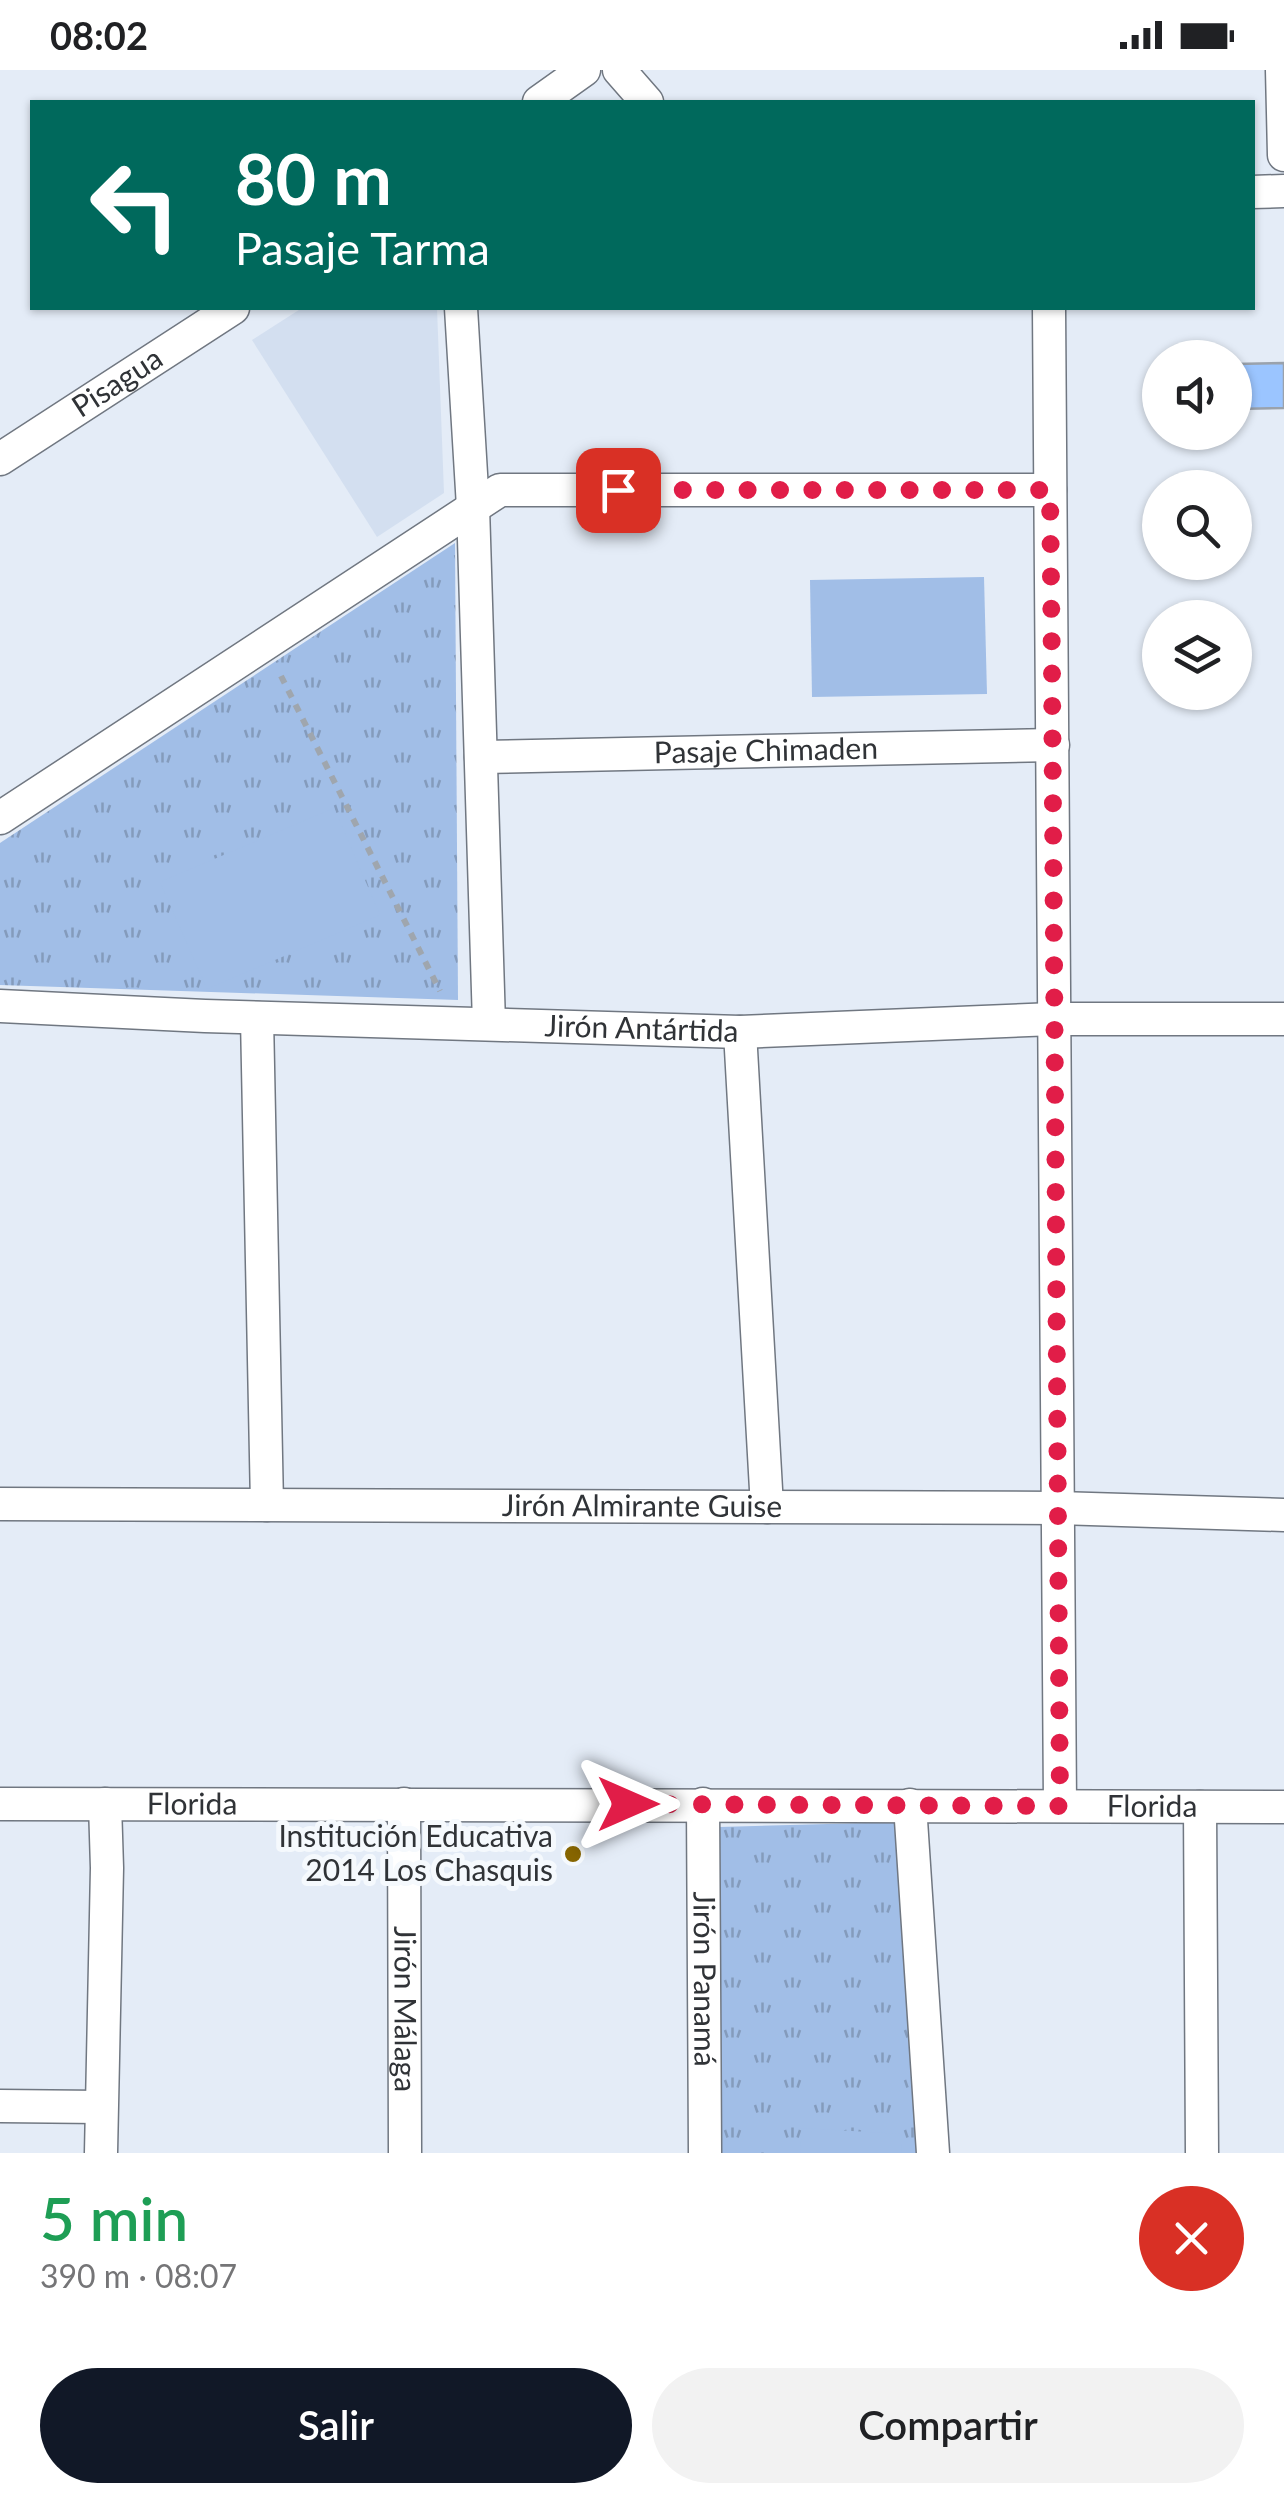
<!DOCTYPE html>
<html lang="es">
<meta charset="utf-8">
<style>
body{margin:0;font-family:Lato,sans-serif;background:#f2f2f2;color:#202124;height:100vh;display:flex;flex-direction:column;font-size:38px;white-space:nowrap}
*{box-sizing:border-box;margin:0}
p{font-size:32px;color:#757577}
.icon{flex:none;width:55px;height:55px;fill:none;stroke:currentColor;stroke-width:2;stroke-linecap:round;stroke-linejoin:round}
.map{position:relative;height:2083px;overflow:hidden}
.sheet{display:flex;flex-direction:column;background:#fff;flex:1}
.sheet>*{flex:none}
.top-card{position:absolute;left:30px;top:30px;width:1225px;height:210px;border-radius:0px;box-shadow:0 2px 8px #0004;background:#00695c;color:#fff;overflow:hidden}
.controls{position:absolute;left:1142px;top:270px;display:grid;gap:20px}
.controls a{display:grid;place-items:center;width:110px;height:110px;border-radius:50%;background:#fff;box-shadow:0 2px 8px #0004;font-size:50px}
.pin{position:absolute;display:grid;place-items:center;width:85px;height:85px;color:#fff;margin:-42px;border-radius:20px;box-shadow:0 5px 15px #0006}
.me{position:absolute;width:110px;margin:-55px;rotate:90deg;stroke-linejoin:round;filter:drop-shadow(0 0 8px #0008)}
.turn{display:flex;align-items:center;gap:35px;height:210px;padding:0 40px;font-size:45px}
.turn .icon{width:130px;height:130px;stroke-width:2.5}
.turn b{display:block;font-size:70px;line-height:85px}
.round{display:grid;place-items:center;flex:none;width:105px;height:105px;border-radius:52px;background:#f2f2f2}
.head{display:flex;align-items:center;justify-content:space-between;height:170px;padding:0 40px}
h1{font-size:60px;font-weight:600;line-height:75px;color:#1e9e55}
.action{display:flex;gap:20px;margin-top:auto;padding:20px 40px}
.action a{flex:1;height:115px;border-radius:60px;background:#111827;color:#fff;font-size:40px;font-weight:600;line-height:115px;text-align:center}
.action a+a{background:#f2f2f2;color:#202124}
.status{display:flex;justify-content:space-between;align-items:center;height:70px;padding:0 50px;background:#fff;direction:ltr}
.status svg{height:28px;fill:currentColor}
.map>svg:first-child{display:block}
.built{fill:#d3dff0}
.park{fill:url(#park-tufts)}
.pitch{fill:#a1bee7}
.building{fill:#9bc5ff;stroke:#9aa2ac;stroke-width:2.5}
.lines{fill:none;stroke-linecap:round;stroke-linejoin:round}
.minor-casing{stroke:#707781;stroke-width:35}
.path{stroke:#9fa6ae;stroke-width:6;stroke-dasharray:8 8;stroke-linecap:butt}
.minor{stroke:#fff;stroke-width:32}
.route{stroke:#e11d48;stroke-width:18;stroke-dasharray:0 32.4}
.poi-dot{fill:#876500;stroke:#f5f9fd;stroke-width:4}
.labels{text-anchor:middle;stroke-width:10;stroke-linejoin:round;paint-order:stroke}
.street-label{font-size:30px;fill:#303337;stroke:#f5f9fd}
.poi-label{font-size:30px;fill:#303337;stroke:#f5f9fd;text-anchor:end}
</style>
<div class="status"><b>08:02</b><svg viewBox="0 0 49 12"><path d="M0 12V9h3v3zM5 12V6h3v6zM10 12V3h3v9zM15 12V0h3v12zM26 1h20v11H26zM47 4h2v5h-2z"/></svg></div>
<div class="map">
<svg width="1284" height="2083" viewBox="0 0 1284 2083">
<defs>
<pattern id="park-tufts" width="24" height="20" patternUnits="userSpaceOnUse" patternTransform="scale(2.5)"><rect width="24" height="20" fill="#a1bee7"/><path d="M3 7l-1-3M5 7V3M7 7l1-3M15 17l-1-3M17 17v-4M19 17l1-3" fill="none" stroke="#849bbc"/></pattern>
</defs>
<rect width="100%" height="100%" fill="#e4ecf7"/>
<polygon class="built" points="302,238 437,238 444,423 377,467 252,270"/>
<g class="park">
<polygon points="455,473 458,930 0,915 0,773"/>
<polygon points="902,1752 923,2083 720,2083 719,1757"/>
</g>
<g class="pitch">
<polygon points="984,507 987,624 812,627 810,510"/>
<polygon points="334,738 380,845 207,919 160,812"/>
<polygon points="802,2058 902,2064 901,2083 800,2083"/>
</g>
<polygon class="building" points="1284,293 1284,338 1235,339 1235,294"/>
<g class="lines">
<defs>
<g id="minor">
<polyline points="619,0 647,32"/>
<polyline points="1282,0 1284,85"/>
<polyline points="539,32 584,0"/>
<polyline points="1252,122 1284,121"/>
<polyline points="461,238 473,437 489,954"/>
<polyline points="1049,238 1060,1735"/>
<path id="s1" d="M 0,389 L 233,238"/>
<path id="s2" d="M 481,687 L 1053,675"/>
<polyline points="0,748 500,420 1050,420"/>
<path id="s3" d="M 0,936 L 205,946 L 740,962 L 1054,949 L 1284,949"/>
<polyline points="257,948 267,1435"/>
<polyline points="740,962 767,1437"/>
<path id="s4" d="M 0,1434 L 1058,1438 L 1284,1445"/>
<path id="s5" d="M 0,1734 L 1284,1737"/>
<path id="s6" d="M 404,1734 L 405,2083"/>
<path id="s7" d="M 703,1734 L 705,2083"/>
<polyline points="910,1735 933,2083"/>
<polyline points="1200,1737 1202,2083"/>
<polyline points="0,2036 101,2037"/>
<polyline points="101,2083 107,1798 105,1734"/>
</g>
</defs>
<use href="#minor" class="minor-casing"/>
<polyline class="path" points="281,606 440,921"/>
<use href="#minor" class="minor"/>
</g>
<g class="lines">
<polyline class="route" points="618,420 1050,420 1052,602 1060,1736 628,1734"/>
</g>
<circle class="poi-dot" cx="573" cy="1784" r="10"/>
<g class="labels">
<g class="street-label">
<text dy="10" stroke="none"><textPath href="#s1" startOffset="140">Pisagua</textPath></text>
<text dy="10" stroke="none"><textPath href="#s2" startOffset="285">Pasaje Chimaden</textPath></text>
<text dy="10" stroke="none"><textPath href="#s3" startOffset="642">Jirón Antártida</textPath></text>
<text dy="10" stroke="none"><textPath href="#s4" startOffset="642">Jirón Almirante Guise</textPath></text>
<text dy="10" stroke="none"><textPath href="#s5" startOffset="192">Florida</textPath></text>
<text dy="10" stroke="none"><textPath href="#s5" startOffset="1152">Florida</textPath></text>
<text dy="10" stroke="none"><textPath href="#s7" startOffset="175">Jirón Panamá</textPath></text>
<text dy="10" stroke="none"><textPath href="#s6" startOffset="205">Jirón Málaga</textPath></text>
</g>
<g class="poi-label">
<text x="553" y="1777">Institución Educativa<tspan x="553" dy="34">2014 Los Chasquis</tspan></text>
</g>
</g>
</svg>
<div class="controls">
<a><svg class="icon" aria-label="sound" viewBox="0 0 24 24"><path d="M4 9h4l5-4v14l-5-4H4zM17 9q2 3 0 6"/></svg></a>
<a><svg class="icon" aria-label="search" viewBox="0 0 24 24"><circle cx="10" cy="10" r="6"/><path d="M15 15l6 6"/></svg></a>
<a><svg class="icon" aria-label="layers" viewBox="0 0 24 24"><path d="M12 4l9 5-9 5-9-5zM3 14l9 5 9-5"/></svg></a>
</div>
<div class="pin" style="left:618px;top:420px;background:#d93025"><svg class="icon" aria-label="arrive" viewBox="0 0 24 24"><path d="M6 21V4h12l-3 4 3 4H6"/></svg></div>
<svg class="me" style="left:628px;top:1734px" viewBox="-20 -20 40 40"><path d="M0-17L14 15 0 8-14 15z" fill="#e11d48" stroke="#fff" stroke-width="4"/></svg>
<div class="top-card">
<div class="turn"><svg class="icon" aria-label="left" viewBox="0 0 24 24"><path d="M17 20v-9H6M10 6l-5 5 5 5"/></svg><div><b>80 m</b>Pasaje Tarma</div></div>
</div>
</div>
<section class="sheet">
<div class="head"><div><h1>5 min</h1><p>390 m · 08:07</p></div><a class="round" style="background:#d93025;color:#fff"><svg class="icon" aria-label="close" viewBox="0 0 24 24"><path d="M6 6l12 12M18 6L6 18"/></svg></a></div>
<div class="action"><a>Salir</a><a>Compartir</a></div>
</section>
